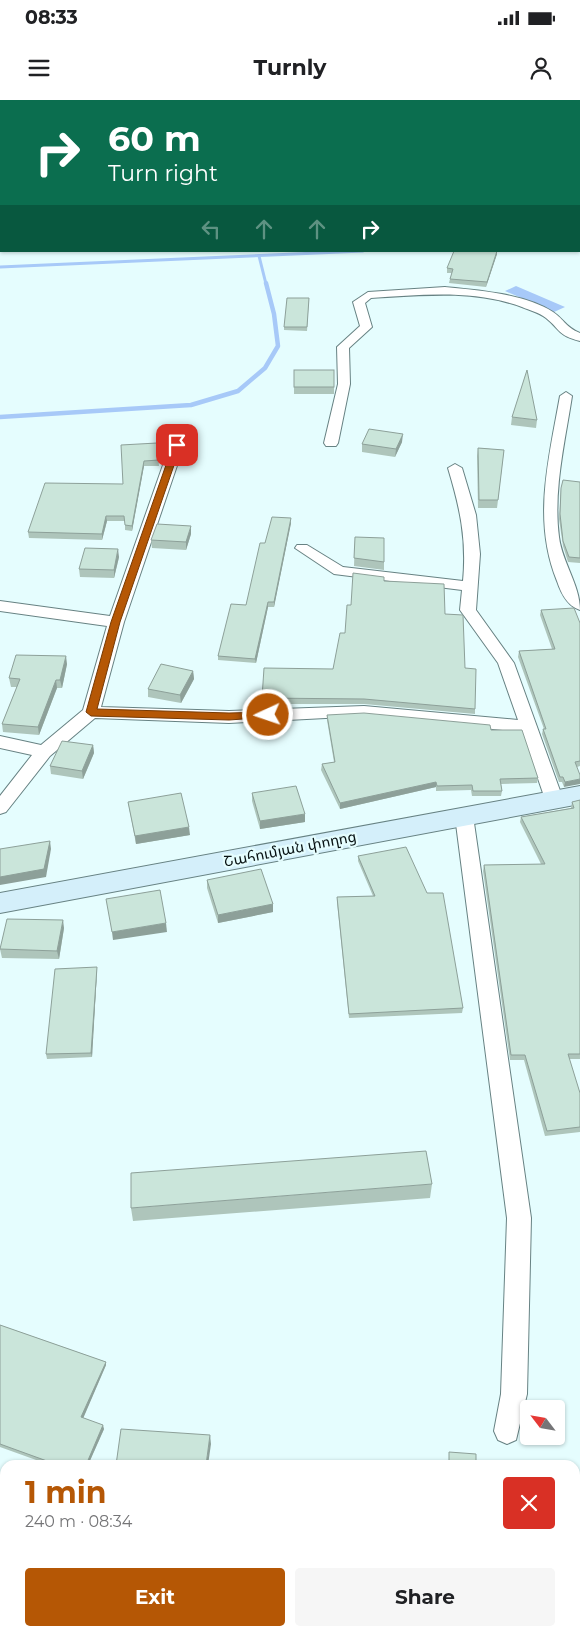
<!DOCTYPE html>
<meta charset="utf-8">
<style>
body{margin:0;font-family:Montserrat,"Noto Sans Armenian",sans-serif;background:#f6f6f6;color:#202124;height:100vh;display:flex;flex-direction:column;font-size:19px;white-space:nowrap}
*{box-sizing:border-box;margin:0}
p{font-size:16px;color:#757577}
.icon{flex:none;width:28px;height:28px;fill:none;stroke:currentColor;stroke-width:2;stroke-linecap:round;stroke-linejoin:round}
.map{position:relative;flex:1;overflow:hidden}
.sheet{position:absolute;left:0px;top:1360px;width:580px;height:176px;display:flex;flex-direction:column;background:#fff;border-radius:15px 15px 0 0;box-shadow:0 1px 4px #0004}
.sheet>*{flex:none}
.guide{position:absolute;left:0px;top:0px;width:580px;height:152px;box-shadow:0 1px 4px #0004;background:#0b6e4f;color:#fff;overflow:hidden}
.needle{width:32px;rotate:301deg}
.controls{position:absolute;left:520px;top:1300px;display:grid;gap:10px}
.controls a{display:grid;place-items:center;width:45px;height:45px;border-radius:5px;background:#fff;box-shadow:0 1px 4px #0004;font-size:25px}
.pin{position:absolute;display:grid;place-items:center;width:42px;height:42px;color:#fff;margin:-21px;border-radius:10px;box-shadow:0 2px 8px #0006}
.me{position:absolute;width:55px;margin:-28px;rotate:267deg;stroke-linejoin:round;filter:drop-shadow(0 0 4px #0008)}
.turn{display:flex;align-items:center;gap:18px;height:105px;padding:0 25px;font-size:22px}
.turn .icon{width:65px;height:65px;stroke-width:2.5}
.turn b{display:block;font-size:35px;line-height:42px}
.lanes{display:flex;align-items:center;height:48px;padding:0 25px;background:#0003;justify-content:center;gap:25px;direction:ltr}
.lanes .off{opacity:.35}
.round{display:grid;place-items:center;flex:none;width:52px;height:52px;border-radius:5px;background:#f6f6f6}
.head{display:flex;align-items:center;justify-content:space-between;height:85px;padding:0 25px}
h1{font-size:30px;font-weight:700;line-height:38px;color:#b55705}
.cta{display:flex;gap:10px;margin-top:auto;padding:10px 25px}
.cta a{flex:1;height:58px;border-radius:5px;background:#b55705;color:#fff;font-size:20px;font-weight:700;line-height:58px;text-align:center}
.cta a+a{background:#f6f6f6;color:#202124}
.status{display:flex;justify-content:space-between;align-items:center;height:35px;padding:0 25px;background:#fff;direction:ltr}
.status svg{height:14px;fill:currentColor}
header{display:flex;justify-content:space-between;align-items:center;height:65px;padding:0 25px;background:#fff;font-size:22px;font-weight:700}
.map>svg:first-child{display:block}
.water{fill:#a7c9f8}
.lines{fill:none;stroke-linecap:round;stroke-linejoin:round}
.stream-far1{stroke:#a7c9f8;stroke-width:3}
.stream{stroke:#a7c9f8;stroke-width:4.5}
.street-casing{stroke:#678283;stroke-width:2}
.secondary-casing{stroke:#678283;stroke-width:2}
.street{fill:#fff;fill-rule:evenodd}
.secondary{fill:#d4effa;fill-rule:evenodd}
.wall{fill:#aec5bb}
.shaded-wall{fill:#8da099}
.building{fill:#cae5da;stroke:#8da099}
.route{fill:#b55705;stroke:#763903}
.labels{text-anchor:middle;stroke-width:4.5;stroke-linejoin:round;paint-order:stroke}
.street-label{font-size:15px;fill:#081213;stroke:#e5fdfe}
</style>
<div class="status"><b>08:33</b><svg viewBox="0 0 49 12"><path d="M0 12V9h3v3zM5 12V6h3v6zM10 12V3h3v9zM15 12V0h3v12zM26 1h20v11H26zM47 4h2v5h-2z"/></svg></div>
<header><svg class="icon" aria-label="menu" viewBox="0 0 24 24"><path d="M4 6h16M4 12h16M4 18h16"/></svg>Turnly<svg class="icon" aria-label="person" viewBox="0 0 24 24"><circle cx="12" cy="8" r="4"/><path d="M4 21q1-7 8-7t8 7"/></svg></header>
<div class="map">
<svg width="580" height="1536" viewBox="0 0 580 1536">
<rect width="100%" height="100%" fill="#e5fdfe"/>
<polygon class="water" points="516,186 565,207 554,212 505,191"/>
<g class="lines">
<g class="stream-far1">
<polyline points="259,156 266,184"/>
<polyline points="0,167 363,151"/>
</g>
<polyline class="stream" points="0,317 191,305 238,291 265,268 278,246 274,214 266,183"/>
<defs>
<g id="street">
<path d="M 445,187 C 478,190 525,194 553,212 C 565,220 565,227 580,233 L 580,241 C 557,235 561,230 546,218 C 540,213 529,210 522,207 C 473,189 421,195 371,198 L 365,203 L 372,227 L 349,248 L 350,284 L 338,343 L 336,346 L 326,346 L 324,343 L 338,284 L 337,247 L 360,226 L 353,202 L 368,192 Z"/>
<path d="M 566,292 L 572,296 C 565,342 553,390 559,437 C 562,462 580,485 580,510 C 567,506 561,493 557,481 C 532,420 549,358 560,296 Z"/>
<path d="M 177,341 L 184,345 L 124,522 L 101,607 L 229,611 L 364,606 L 518,620 L 498,563 L 460,510 L 462,490 L 334,474 L 295,448 L 297,445 L 307,445 L 343,467 L 463,481 C 467,439 460,408 448,368 L 455,364 L 462,368 L 476,415 L 480,454 L 476,510 L 514,563 L 563,699 L 560,703 L 554,705 L 548,703 L 545,699 L 522,632 L 364,616 L 229,623 L 95,618 L 50,656 L 6,712 L 0,714 L 0,696 L 32,655 L 0,648 L 0,636 L 41,645 L 83,610 L 107,526 L 0,511 L 0,501 L 110,516 L 170,345 Z"/>
<polygon points="464,710 470,711 473,716 531,1118 527,1294 516,1340 507,1344 498,1340 494,1331 501,1294 507,1118 455,716 458,711"/>
</g>
<polygon id="secondary" points="580,686 580,704 0,813 0,793"/>
</defs>
<use href="#street" class="street-casing"/>
<use href="#secondary" class="secondary-casing"/>
<use href="#street" class="street"/>
<use href="#secondary" class="secondary"/>
</g>
<g class="wall">
<polygon points="497,154 486,187 449,183 450,179 452,173 447,173 447,168"/>
<polygon points="309,198 307,231 284,230 284,227"/>
<rect x="294" y="270" width="40" height="24"/>
<polygon points="512,317 537,320 536,328 511,325"/>
<polygon points="402,342 395,357 362,352 362,344"/>
<polygon points="157,343 159,366 144,366 132,431 125,430 125,421 107,421 102,440 29,438 28,432 123,384"/>
<polygon points="478,348 504,350 497,408 478,408 477,356"/>
<polygon points="580,382 580,464 580,463 568,462 563,446 559,419 561,388"/>
<polygon points="291,423 274,507 268,507 256,563 218,560 218,556 246,505 265,443"/>
<polygon points="191,434 186,450 152,448 151,440"/>
<polygon points="355,437 384,462 384,470 354,466"/>
<polygon points="119,457 114,478 80,477 79,469"/>
<polygon points="384,481 445,514 465,568 475,609 475,614 364,604 262,604 262,598 333,569 345,533"/>
<polygon points="541,510 580,523 580,666 577,667 564,687 562,682 559,682 542,634 543,629 544,629 518,557 519,551 552,549 540,515"/>
<polygon points="67,564 62,588 57,588 39,635 3,632 2,624 17,587 11,587 9,578"/>
<polygon points="193,571 194,579 181,603 148,597 148,589"/>
<polygon points="327,615 491,630 538,678 537,683 501,684 502,691 501,696 472,696 471,690 436,691 436,687 340,709 321,670 322,664 334,662 327,620"/>
<polygon points="93,645 94,653 83,679 51,674 50,666"/>
<polygon points="252,693 305,722 260,729 252,701"/>
<polygon points="580,700 580,959 569,959 580,993 580,1032 545,1036 524,960 510,960 483,771 484,765 541,764 520,722 521,717 571,708 572,702"/>
<polygon points="128,702 190,735 136,744"/>
<polygon points="358,756 463,908 462,913 349,918 337,802 337,797 373,796 358,761"/>
<polygon points="207,780 273,804 273,812 218,823 207,788"/>
<polygon points="64,828 59,859 2,858 0,849"/>
<polygon points="97,867 97,871 92,957 47,959 46,954"/>
<polygon points="432,1084 430,1098 133,1121 131,1108"/>
<polygon points="0,1225 106,1262 106,1265 83,1318 104,1329 88,1365 50,1365 0,1347"/>
</g>
<g class="shaded-wall">
<polygon points="516,0 552,0 535,1 516,1"/>
<polygon points="497,151 497,154 486,187 487,182"/>
<polygon points="403,334 402,342 395,357 396,349"/>
<polygon points="144,361 144,366 132,431 132,426"/>
<polygon points="106,416 107,421 102,440 102,434"/>
<polygon points="291,418 291,423 274,507 274,502"/>
<polygon points="191,426 191,434 186,450 186,442"/>
<polygon points="118,449 119,457 114,478 114,470"/>
<polygon points="268,502 268,507 256,563 255,559"/>
<polygon points="66,556 67,564 62,588 60,580"/>
<polygon points="193,571 194,579 181,603 180,595"/>
<polygon points="56,580 57,588 39,635 38,627"/>
<polygon points="93,645 94,653 83,679 82,671"/>
<polygon points="580,679 580,684 564,687 565,682"/>
<polygon points="436,682 436,687 340,709 340,703"/>
<polygon points="305,714 305,722 260,729 260,721"/>
<polygon points="189,727 190,735 136,744 135,736"/>
<polygon points="50,741 51,749 46,777 0,785 0,777"/>
<polygon points="273,804 273,812 218,823 218,815"/>
<polygon points="63,820 64,828 59,859 57,851"/>
<polygon points="166,823 167,832 113,840 112,832"/>
<polygon points="97,867 97,871 92,957 91,953"/>
<polygon points="106,1262 106,1265 82,1321 81,1317"/>
<polygon points="103,1325 104,1329 88,1365 86,1365"/>
<polygon points="210,1335 211,1344 208,1365 206,1365"/>
</g>
<g class="building">
<rect x="363" y="0" width="51" height="1"/>
<polygon points="454,151 497,151 487,182 450,179 453,169 447,168"/>
<polygon points="287,198 309,198 307,227 284,227"/>
<rect x="294" y="270" width="40" height="17"/>
<polygon points="527,270 537,320 512,317"/>
<polygon points="369,329 403,334 396,349 362,344"/>
<polygon points="157,343 159,360 144,361 132,426 125,425 124,416 106,416 102,434 28,432 45,383 123,384 121,345"/>
<polygon points="478,348 504,350 498,400 479,400"/>
<polygon points="563,380 580,382 580,458 569,457 563,441 560,414 561,388"/>
<polygon points="272,417 291,418 274,502 268,502 255,559 218,556 231,504 246,505 260,443 265,443"/>
<polygon points="157,424 191,426 186,442 151,440"/>
<polygon points="355,437 384,438 384,462 354,458"/>
<polygon points="85,448 118,449 114,470 79,469"/>
<polygon points="353,473 384,477 384,481 444,484 445,514 463,515 465,568 476,569 475,609 364,599 262,598 264,568 333,569 340,533 345,533 347,505 351,505"/>
<polygon points="574,508 580,523 580,661 575,662 580,675 580,679 565,682 563,677 560,677 543,629 546,629 519,551 555,549 541,510"/>
<polygon points="16,555 66,556 60,580 56,580 38,627 2,624 20,579 9,578"/>
<polygon points="161,564 193,571 180,595 148,589"/>
<polygon points="364,613 490,625 491,630 522,630 538,678 500,679 502,691 473,691 472,685 437,686 436,682 340,703 322,664 335,662 327,615"/>
<polygon points="62,641 93,645 82,671 50,666"/>
<polygon points="296,686 305,714 260,721 252,693"/>
<polygon points="181,693 189,727 135,736 128,702"/>
<polygon points="580,700 580,954 568,954 580,993 580,1027 547,1031 525,955 511,955 484,765 545,764 521,717 574,708 572,702"/>
<polygon points="50,741 44,769 0,777 0,749"/>
<polygon points="406,747 427,793 443,793 463,908 349,914 337,797 375,796 358,756"/>
<polygon points="261,769 273,804 218,815 207,780"/>
<polygon points="160,790 166,823 112,832 106,799"/>
<polygon points="7,819 63,820 57,851 0,849"/>
<polygon points="97,867 91,953 46,954 55,869"/>
<polygon points="426,1051 432,1084 131,1108 131,1073"/>
<polygon points="0,1225 106,1262 81,1317 103,1325 86,1365 58,1365 0,1344"/>
<polygon points="121,1329 210,1335 206,1365 116,1365"/>
<polygon points="449,1352 476,1354 476,1365 449,1365"/>
</g>
<polygon class="route" points="177,342 181,345 120,522 97,609 229,613 268,612 273,615 271,617 229,620 91,616 86,612 111,522 173,345"/>
<g class="labels">
<g class="street-label">
<text transform="translate(290 749) rotate(-11)" y="5">Շահումյան փողոց</text>
</g>
</g>
</svg>
<div class="controls">
<a><svg class="needle" viewBox="-14 -14 28 28"><path d="M0-13l5 13h-10z" fill="#e53935"/><path d="M0 13l5-13h-10z" fill="#757577"/></svg></a>
</div>
<div class="pin" style="left:177px;top:345px;background:#d93025"><svg class="icon" aria-label="arrive" viewBox="0 0 24 24"><path d="M6 21V4h12l-3 4 3 4H6"/></svg></div>
<svg class="me" style="left:268px;top:615px" viewBox="-20 -20 40 40"><circle r="17" fill="#b55705" stroke="#fff" stroke-width="3"/><path d="M0-11L8 9 0 5-8 9z" fill="#fff"/></svg>
<div class="guide">
<div class="turn"><svg class="icon" aria-label="right" viewBox="0 0 24 24"><path d="M7 20v-9h11M14 6l5 5-5 5"/></svg><div><b>60 m</b>Turn right</div></div>
<div class="lanes"><svg class="icon off" aria-label="left" viewBox="0 0 24 24"><path d="M17 20v-9H6M10 6l-5 5 5 5"/></svg><svg class="icon off" aria-label="ahead" viewBox="0 0 24 24"><path d="M12 20V5M6 11l6-6 6 6"/></svg><svg class="icon off" aria-label="ahead" viewBox="0 0 24 24"><path d="M12 20V5M6 11l6-6 6 6"/></svg><svg class="icon" aria-label="right" viewBox="0 0 24 24"><path d="M7 20v-9h11M14 6l5 5-5 5"/></svg></div>
</div>
<section class="sheet">
<div class="head"><div><h1>1 min</h1><p>240 m · 08:34</p></div><a class="round" style="background:#d93025;color:#fff"><svg class="icon" aria-label="close" viewBox="0 0 24 24"><path d="M6 6l12 12M18 6L6 18"/></svg></a></div>
<div class="cta"><a>Exit</a><a>Share</a></div>
</section>
</div>
